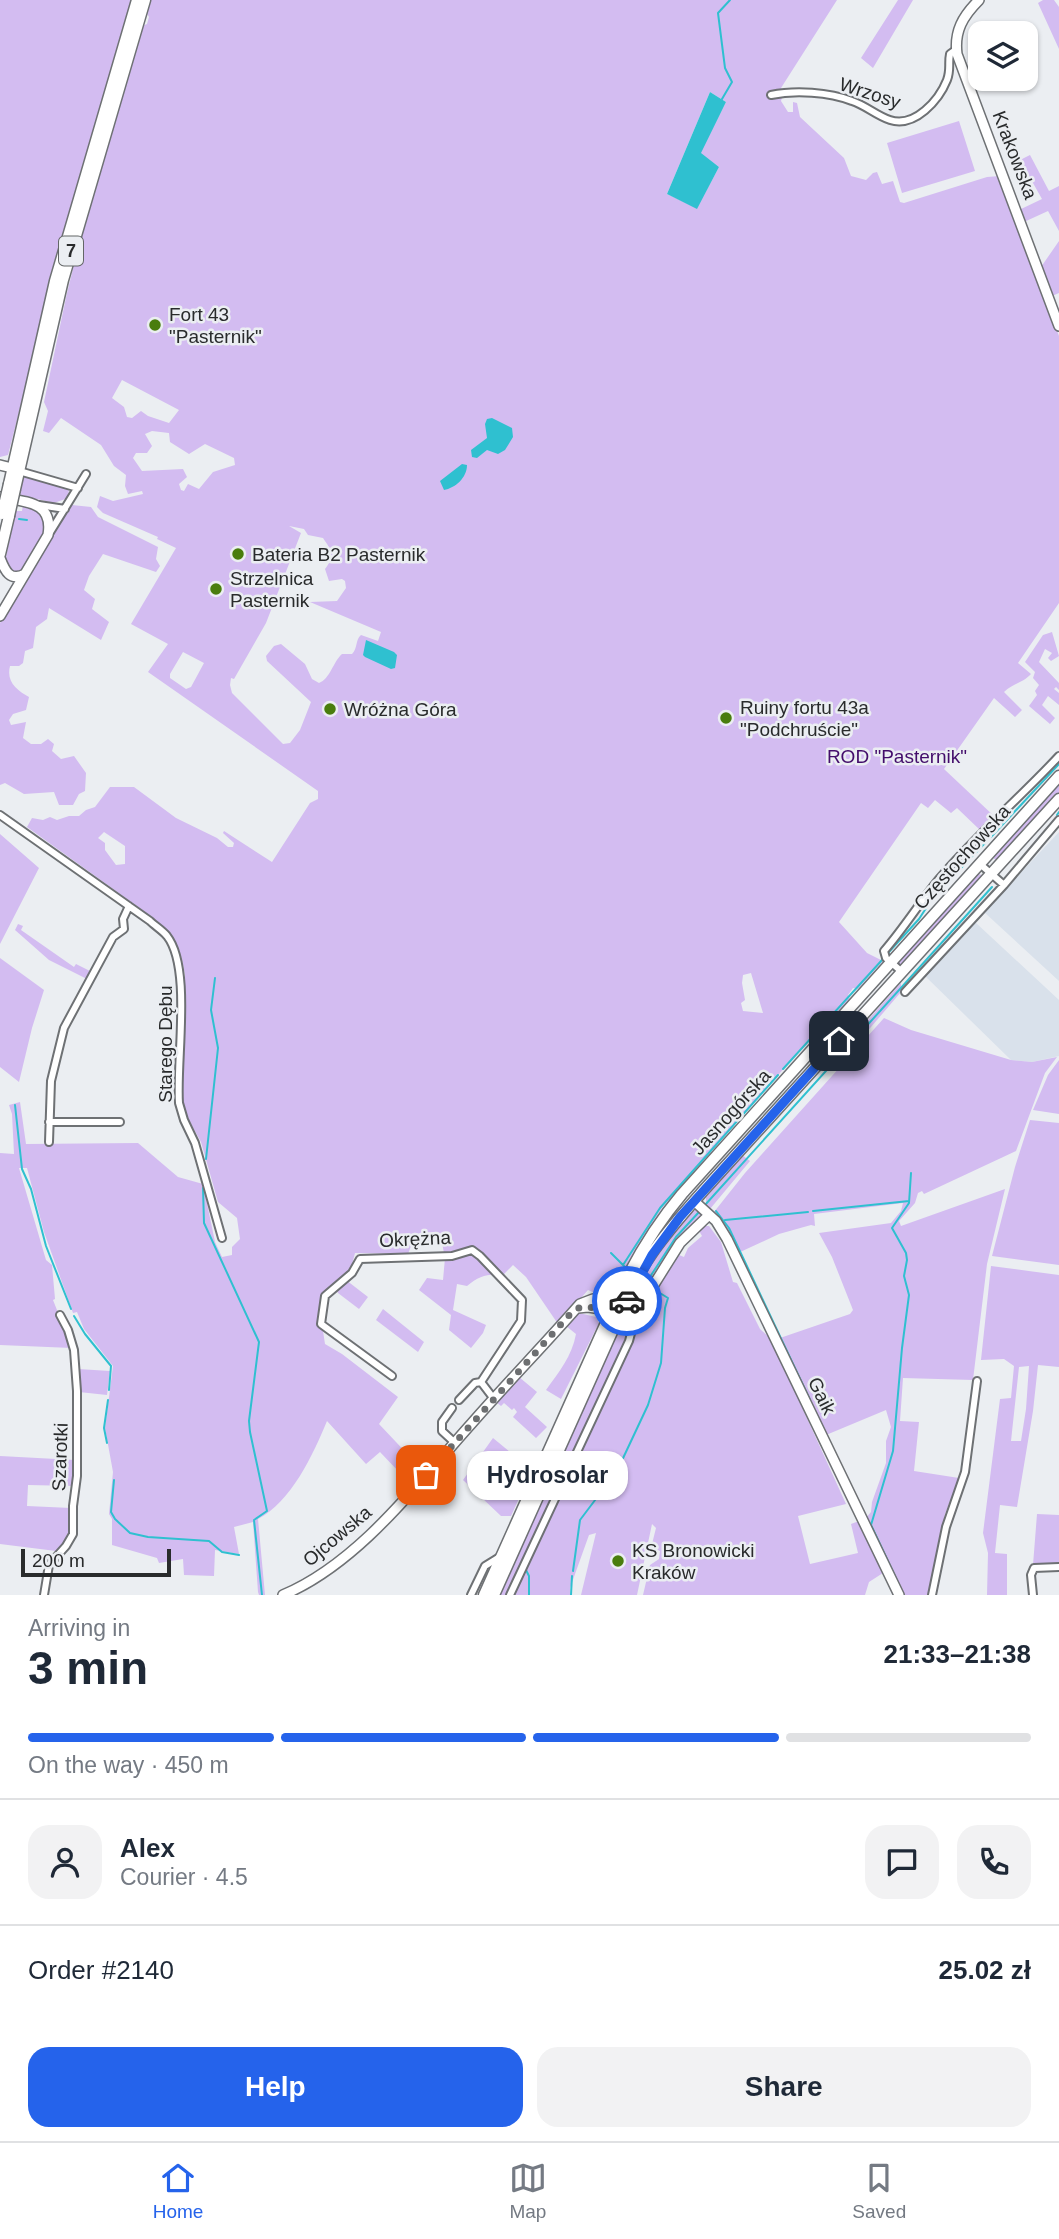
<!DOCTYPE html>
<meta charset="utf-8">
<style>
:root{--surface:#fff;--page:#f2f2f3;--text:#1f2937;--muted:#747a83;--line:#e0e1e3;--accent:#2563eb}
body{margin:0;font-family:Helvetica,sans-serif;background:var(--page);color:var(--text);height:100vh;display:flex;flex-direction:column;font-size:26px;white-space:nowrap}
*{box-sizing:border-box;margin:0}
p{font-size:23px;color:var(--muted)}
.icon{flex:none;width:38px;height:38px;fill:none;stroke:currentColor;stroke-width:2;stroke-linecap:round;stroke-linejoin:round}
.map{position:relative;height:1595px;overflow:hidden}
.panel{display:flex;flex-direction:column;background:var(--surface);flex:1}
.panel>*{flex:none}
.controls{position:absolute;left:968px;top:21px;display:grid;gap:14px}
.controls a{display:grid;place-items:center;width:70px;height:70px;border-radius:14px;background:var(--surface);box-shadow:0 2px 5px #0004;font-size:35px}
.scale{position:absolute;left:21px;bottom:18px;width:150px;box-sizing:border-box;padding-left:7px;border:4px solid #292b2c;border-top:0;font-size:19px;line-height:24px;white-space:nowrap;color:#292b2c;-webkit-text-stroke:5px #ebeef2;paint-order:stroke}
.pin{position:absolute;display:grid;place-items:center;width:60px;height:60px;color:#fff;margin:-30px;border-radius:14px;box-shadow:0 4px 10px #0006}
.courier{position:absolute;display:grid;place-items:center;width:70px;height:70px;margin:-35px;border:5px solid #2563eb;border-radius:50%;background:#fff;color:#222;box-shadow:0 2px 9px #0007}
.bubble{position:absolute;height:49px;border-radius:21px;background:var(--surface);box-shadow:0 2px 5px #0004;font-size:23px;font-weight:600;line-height:49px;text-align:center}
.summary em{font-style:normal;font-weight:600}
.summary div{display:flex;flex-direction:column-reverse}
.summary{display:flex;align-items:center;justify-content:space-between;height:119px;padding:0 28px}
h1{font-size:46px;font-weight:600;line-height:52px}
.bar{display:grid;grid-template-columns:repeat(4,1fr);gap:10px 7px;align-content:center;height:84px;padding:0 28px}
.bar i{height:9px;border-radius:5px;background:var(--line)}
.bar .selected{background:var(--accent)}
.bar p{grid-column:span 4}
.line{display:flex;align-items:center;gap:18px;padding:0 28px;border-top:2px solid var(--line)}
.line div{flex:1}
.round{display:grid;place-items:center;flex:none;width:74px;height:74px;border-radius:21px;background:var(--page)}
.action{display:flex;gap:14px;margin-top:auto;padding:14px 28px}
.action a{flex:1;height:80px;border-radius:21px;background:var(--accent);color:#fff;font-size:28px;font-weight:600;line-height:80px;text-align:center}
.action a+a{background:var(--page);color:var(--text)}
.tab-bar{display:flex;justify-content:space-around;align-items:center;height:98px;border-top:2px solid var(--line);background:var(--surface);font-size:19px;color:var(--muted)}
.tab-bar a{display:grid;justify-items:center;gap:4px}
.tab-bar .selected{color:var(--accent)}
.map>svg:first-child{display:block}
</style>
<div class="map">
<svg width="1059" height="1595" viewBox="0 0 1059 1595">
<rect width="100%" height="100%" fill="#ebeef2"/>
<!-- built -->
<path fill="#d9e1eb" d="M 1059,832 L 1059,981 L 984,912 Z
M 975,922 L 1059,1000 L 1059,1056 L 1032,1062 L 1011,1060 L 925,976 Z"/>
<!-- green -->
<path fill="#d3bcf1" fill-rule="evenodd" d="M 0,0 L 133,0 L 51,273 L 36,345 L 8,455 L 0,457 Z
M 150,0 L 837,0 L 781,88 L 784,91 L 781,101 L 788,112 L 793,112 L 793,102 L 797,103 L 800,117 L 844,158 L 851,176 L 866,180 L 873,173 L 877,172 L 882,184 L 893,181 L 900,202 L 904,203 L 987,177 L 1000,176 L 1059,336 L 1059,603 L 1018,663 L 1031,674 C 1023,683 1013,683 1004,692 L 1022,710 L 1015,717 L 994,698 L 944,769 L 995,817 L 980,830 L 957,808 L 951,813 L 935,800 L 928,808 L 921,803 L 839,922 L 867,953 L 883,961 L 858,989 L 853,988 L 848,995 L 850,999 L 787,1065 L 662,1208 L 624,1269 L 622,1268 C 615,1287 611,1301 588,1290 L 558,1324 L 526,1277 L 513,1265 L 503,1275 C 488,1273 479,1276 467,1286 L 457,1284 L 453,1310 L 486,1325 L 483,1333 L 471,1348 L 449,1330 L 451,1315 L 419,1290 L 427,1278 L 443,1280 L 445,1258 L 442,1243 L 420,1240 L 411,1246 L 408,1254 L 355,1253 L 350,1272 C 326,1288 320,1294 318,1323 L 323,1331 L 325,1344 L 342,1354 L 398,1397 L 379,1424 L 413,1460 L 400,1473 L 380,1452 L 366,1464 L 327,1421 C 313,1455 291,1502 258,1519 L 265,1595 L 259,1595 L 258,1592 L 253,1522 L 234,1527 L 239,1554 L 215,1550 L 214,1576 L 184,1575 L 183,1559 L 159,1563 L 157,1558 L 112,1545 L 112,1519 L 109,1514 L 113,1472 L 105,1428 L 113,1366 L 84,1329 L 77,1312 L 73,1313 L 44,1232 L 27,1168 L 19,1168 L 46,1260 L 52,1265 L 55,1299 L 53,1300 L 72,1348 L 0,1345 L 0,1153 L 14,1154 L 12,1114 L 9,1105 L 20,1102 L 26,1144 L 138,1143 L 178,1177 L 203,1184 L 215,1242 L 222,1257 L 232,1255 L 232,1247 L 240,1239 L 237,1218 L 218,1202 L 201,1142 L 186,1115 L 182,1098 L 185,975 L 182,959 L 172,940 L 152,917 L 27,827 L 32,818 L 43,820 L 50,817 L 57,820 L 69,816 L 79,816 L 86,810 L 95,807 L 110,787 L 134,787 L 176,818 L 217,838 L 228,847 L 233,847 L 234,843 L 223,833 L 224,831 L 272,862 L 310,803 L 318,799 L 318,791 L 148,672 L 168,644 L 131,624 L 176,548 L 157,539 L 158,537 L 103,513 L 97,507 L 100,496 L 113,501 L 143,494 L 142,491 L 128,494 L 125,486 L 126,475 L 114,466 L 101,445 L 61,418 L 49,433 L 43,431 L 48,411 L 44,402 L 67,293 L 87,213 L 140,27 L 147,24 L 149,17 L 146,12 ZM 710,92 L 726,102 L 700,153 L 719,167 L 697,208 L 667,194 ZM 122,380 L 179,410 L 169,423 L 148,416 L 141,411 L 132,418 L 127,417 L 124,407 L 112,398 ZM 152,431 L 169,433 L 170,442 L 189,454 L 205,444 L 234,458 L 235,465 L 213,472 L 199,489 L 188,484 L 184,491 L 181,490 L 179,484 L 187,477 L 183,469 L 142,471 L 133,458 L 136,453 L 147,453 L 152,446 L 145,434 ZM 289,526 L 304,529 L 308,535 L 323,538 C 332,551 335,556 325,569 L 329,581 L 342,579 L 345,581 L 346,588 L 337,601 L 310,602 L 381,632 L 378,641 L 361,635 C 355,640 358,648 352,654 L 342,654 C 333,662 330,679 319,683 L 312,679 L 305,664 L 281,644 L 274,646 L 266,656 L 267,661 L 311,702 L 300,730 L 290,743 L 283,744 L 232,693 L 230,685 L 231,678 L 234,679 L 266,623 L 301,533 ZM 183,652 L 204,663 L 191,687 L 186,689 L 170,678 L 170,674 ZM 104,832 L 125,846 L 125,864 L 116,865 L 105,850 L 105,843 L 98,838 ZM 751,973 L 763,1013 L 743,1011 L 741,1003 L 745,1000 L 742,983 L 743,975 Z
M 898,0 L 913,0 L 873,68 L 861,58 Z
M 1043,0 L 1054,0 L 1059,7 L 1059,49 L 1038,3 Z
M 959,121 L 975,171 L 902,193 L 887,143 Z
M 1030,155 L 1049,191 L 1059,186 L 1059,231 L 1048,211 L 1024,222 L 1019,210 L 1042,199 L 1020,160 Z
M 1059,241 L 1059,293 L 1052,296 L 1041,267 Z
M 22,475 L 69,488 L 68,498 L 54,503 L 20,495 Z
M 23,505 C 65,518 37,547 22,572 L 14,574 L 7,570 L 5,562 L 15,511 L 22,511 Z
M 72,505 L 91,507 L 98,517 L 158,547 L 156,559 L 160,566 L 156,572 L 103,554 L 89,576 L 84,590 L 95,599 L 92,609 L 109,622 L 101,640 L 49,608 L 47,619 L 36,627 L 33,648 L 25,651 L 23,663 L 19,666 L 10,666 C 6,682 17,690 29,697 L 26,710 L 13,714 L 9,720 L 11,725 L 26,722 L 23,738 L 31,744 L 41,744 L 48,739 L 54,744 L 52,751 L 61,759 L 74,756 L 86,773 L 85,791 L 79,794 L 73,805 L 59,805 L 54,792 L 24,794 L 5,783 L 0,785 L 0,623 Z
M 1052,632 L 1059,656 L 1051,661 L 1048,658 L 1052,653 L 1045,649 L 1039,662 L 1059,683 L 1059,690 L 1056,687 L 1054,689 L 1059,693 L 1059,705 L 1048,696 L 1042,705 L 1055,718 L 1050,724 L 1029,706 L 1037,695 L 1035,691 L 1039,685 L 1033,678 L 1035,672 L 1025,662 L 1043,635 Z
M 1059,782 L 1059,794 L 998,861 L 993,858 Z
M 0,834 L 39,868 L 0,944 Z
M 977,873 L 983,876 L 902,966 L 896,962 Z
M 18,924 L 23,926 L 21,930 L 74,967 L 76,964 L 90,971 L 87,979 L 49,960 L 15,930 Z
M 0,958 L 44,990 L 32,1028 L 19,1082 L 0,1067 Z
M 901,983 L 901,992 L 865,1034 L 859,1030 Z
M 884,1018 L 911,1030 L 1011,1060 L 1032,1062 L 1057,1057 L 1045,1073 L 1016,1151 L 924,1194 L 922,1191 L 918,1193 L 915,1203 L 899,1221 L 901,1226 L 1005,1189 L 987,1264 L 973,1380 L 903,1378 L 900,1421 L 919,1422 L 914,1471 L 959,1478 L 945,1514 L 930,1595 L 903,1595 L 866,1518 L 871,1512 L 872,1502 L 886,1463 L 886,1441 L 891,1427 L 886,1410 L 826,1435 L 780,1338 L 850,1314 L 853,1310 L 832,1257 L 819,1233 L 891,1223 L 901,1211 L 903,1203 L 814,1214 L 815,1226 L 811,1225 L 779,1234 L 738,1253 L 714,1212 L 745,1173 Z
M 1059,1060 L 1059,1114 L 1033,1110 L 1048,1075 Z
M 1030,1120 L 1059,1123 L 1059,1265 L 992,1256 L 1015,1167 Z
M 742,1155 L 750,1161 L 710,1209 L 706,1206 L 706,1197 Z
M 699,1209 L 703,1213 L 701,1217 L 660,1266 L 637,1306 L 632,1309 C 631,1289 680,1213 699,1209 Z
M 705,1226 L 709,1226 L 721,1242 L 733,1282 L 737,1283 L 760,1329 L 771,1339 L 846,1504 L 798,1516 L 810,1564 L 858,1553 L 851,1524 L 859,1521 L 883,1573 L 869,1582 L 865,1595 L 643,1595 L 650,1565 L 659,1559 L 660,1551 L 651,1548 L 656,1528 L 652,1524 L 637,1595 L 581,1595 L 596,1533 L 589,1535 L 570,1588 L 570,1595 L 512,1595 L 630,1343 C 644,1308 659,1287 679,1255 L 684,1257 L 688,1248 L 702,1236 L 698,1229 Z
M 991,1266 L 1059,1275 L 1059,1367 L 1038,1365 L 1033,1411 L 1017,1507 L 1000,1505 L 995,1553 L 1007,1554 L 1007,1595 L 987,1595 L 988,1553 L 983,1533 L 1000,1399 L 1011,1398 L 1014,1366 L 1004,1359 L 981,1360 ZM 1029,1366 L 1026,1409 L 1021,1441 L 1011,1441 L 1019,1367 Z
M 346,1280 L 368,1297 L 359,1309 L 338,1293 L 336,1289 Z
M 383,1309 L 424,1342 L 418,1352 L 376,1320 Z
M 579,1313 L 596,1317 L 599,1323 L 561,1399 L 546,1390 C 559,1372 572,1356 576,1334 L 566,1326 Z
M 627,1320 L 632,1322 L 627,1340 L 508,1595 L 500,1595 L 621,1325 Z
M 78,1369 L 110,1371 L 107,1395 L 79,1392 Z
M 519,1377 L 537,1392 L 525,1407 L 547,1427 L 536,1438 L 513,1417 L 517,1412 L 514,1408 L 512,1410 L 504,1403 L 501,1406 L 496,1402 Z
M 493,1438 L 532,1470 L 511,1516 L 501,1516 L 463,1480 Z
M 0,1456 L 75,1460 L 74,1486 L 28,1485 L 27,1506 L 71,1508 C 71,1530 72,1535 56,1551 L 0,1544 Z
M 1037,1514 L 1059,1515 L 1059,1565 L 1033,1565 Z"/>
<!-- water -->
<path fill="#2fc0d0" d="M 710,92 L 726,102 L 701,153 L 719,167 L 697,209 L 667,194 Z
M 492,418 L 512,428 L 513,437 L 505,450 L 498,454 L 487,450 L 477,458 L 472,457 L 471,450 L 487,438 L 485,424 L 487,419 Z
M 462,464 L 467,465 C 467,478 455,488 444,490 L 440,481 Z
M 366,640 L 394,652 L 397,655 L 395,668 L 391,669 L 365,657 L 363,655 Z"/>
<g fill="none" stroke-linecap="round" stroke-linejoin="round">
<!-- stream -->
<path stroke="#2fc0d0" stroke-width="2" d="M 722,99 L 732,82 L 725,68 L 718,13 L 730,0
M 19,519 L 27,520
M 1057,815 L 1059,812
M 991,837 L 1059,764
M 888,953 L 919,919 L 934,896 L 985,843
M 783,1069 L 882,960
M 15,1105 L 22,1169 L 31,1189 L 46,1246 L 71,1309
M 206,1159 L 218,1048 L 211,1010 L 215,978
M 203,1188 L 204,1223 L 259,1342 L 249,1421 L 250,1432 L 267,1511 L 254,1520 L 262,1595
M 705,1205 L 992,887
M 716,1211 L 729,1228 L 810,1400
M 813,1211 L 909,1201
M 725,1220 L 808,1212
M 611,1253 L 625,1267
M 623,1265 L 660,1208 L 778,1075
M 646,1283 L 676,1237 L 699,1212
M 634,1307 L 647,1284
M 74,1316 L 85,1334 L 111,1366 L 109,1390
M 107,1443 L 104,1428 L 108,1400
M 114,1480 L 111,1512 L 115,1519 L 130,1533 L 148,1537 L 209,1541 L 222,1552 L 239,1555
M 526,1570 L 529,1576 L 529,1595
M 573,1571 L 580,1520 L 617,1471 L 648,1405 L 661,1363 L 665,1308 L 668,1298 L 655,1290
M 899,1585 L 871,1525 L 893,1451 L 902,1348 L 909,1295 L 904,1276 L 907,1260 L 906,1253 L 892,1228 L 909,1203 L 911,1173
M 571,1595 L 572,1576"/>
<defs>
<path id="street" d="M 771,95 C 795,90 829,92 852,101 C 865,105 877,116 890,120 C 915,128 939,100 947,80 C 951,70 948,63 950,54 L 957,49
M 19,471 L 78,488
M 39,505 L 65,509
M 49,534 L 86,474
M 0,815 L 150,921 C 155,926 162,930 167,936 C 192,968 176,1059 179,1103 L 184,1120 L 195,1143 L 222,1238
M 980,864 L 1004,885
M 902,972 L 886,958 L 884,951 C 904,928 920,902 939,879 C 976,835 1020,798 1059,756
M 905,992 L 1004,885 L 1059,820
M 49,1122 L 120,1122
M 49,1142 L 51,1081 L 64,1028 L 113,937 L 124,929 L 123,919 L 129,906
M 392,1376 L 321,1324 L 325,1296 L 352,1273 L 360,1259 L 452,1256 L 472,1250 L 480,1256 L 522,1300 L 521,1321 L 481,1382 L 494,1399
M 459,1400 L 475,1383 L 481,1382
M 452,1408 L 442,1422 L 442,1431 L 455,1443
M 44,1595 L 49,1565 L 66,1546 L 73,1534 L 73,1506 L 77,1476 L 77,1391 L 74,1350 L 68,1330 L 60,1315
M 471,1595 L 485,1566 L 498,1558
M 510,1595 L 629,1341 L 634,1322 L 634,1314
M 932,1595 L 946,1527 L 965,1472 L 977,1381
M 1033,1595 L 1031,1575 L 1034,1568 L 1059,1567"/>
<path id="secondary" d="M 979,0 C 963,16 954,31 957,54 L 1059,326
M 0,465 L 12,468
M 0,497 C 25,502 54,501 48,535 L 0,616
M 0,558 C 5,571 10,582 25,574
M 694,1201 L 716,1221 L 727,1239 L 899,1595
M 578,1308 L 588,1307 L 608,1310
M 625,1312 L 631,1315 L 638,1310 L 680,1243 L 709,1215
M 283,1595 C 359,1563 418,1483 472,1423 C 507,1383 545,1344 580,1304 L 593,1299 L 612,1301"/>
<path id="primary" d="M 9,484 L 55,281 L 137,0
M 15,489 L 63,280 L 145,0
M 0,554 L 9,516
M 616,1300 C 634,1261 655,1226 682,1194 L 1059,776
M 484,1595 L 610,1314
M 494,1595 L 616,1323 L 625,1312 C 630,1271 676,1222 703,1191 L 1059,799"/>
</defs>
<!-- street casing -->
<use href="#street" stroke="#6e7174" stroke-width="10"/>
<!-- secondary casing -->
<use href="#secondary" stroke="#6e7174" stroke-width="12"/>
<!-- primary casing -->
<use href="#primary" stroke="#6e7174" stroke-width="13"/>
<!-- street -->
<use href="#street" stroke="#fff" stroke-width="6"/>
<!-- secondary -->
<use href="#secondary" stroke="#fff" stroke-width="9"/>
<!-- primary -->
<use href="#primary" stroke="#fff" stroke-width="10"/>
<defs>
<path id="primary-bridge" d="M 2,514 L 9,484
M 9,516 L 15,489"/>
</defs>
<!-- primary-bridge casing -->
<use href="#primary-bridge" stroke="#6e7174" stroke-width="13" stroke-linecap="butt"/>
<!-- primary-bridge -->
<use href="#primary-bridge" stroke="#fff" stroke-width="10"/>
</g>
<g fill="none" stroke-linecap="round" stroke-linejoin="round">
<!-- done -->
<path stroke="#6d6f71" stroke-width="7" stroke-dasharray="0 12.6" d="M 426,1475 L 572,1312 C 583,1302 595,1310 608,1310 L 612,1301 L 619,1300 L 625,1305 L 627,1301"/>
<!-- route -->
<path stroke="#2563eb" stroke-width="9" d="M 627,1301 L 652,1255 L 680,1217 L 839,1041"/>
</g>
<!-- markers -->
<g fill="#497d0e" stroke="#ebeef2" stroke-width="2.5">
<circle cx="155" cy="325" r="7"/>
<circle cx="238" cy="554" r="7"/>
<circle cx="216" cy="589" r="7"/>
<circle cx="330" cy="709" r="7"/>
<circle cx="726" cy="718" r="7"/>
<circle cx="618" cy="1561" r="7"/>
</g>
<g text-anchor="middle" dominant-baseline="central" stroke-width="5" stroke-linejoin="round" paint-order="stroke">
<!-- shield labels -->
<rect fill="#ebeef2" stroke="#636667" stroke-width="2" x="59" y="236.5" width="24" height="29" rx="5"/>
<g font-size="18" font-weight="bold" fill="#292b2c">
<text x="71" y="251">7</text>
</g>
<!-- street labels -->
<g font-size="19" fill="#292b2c" stroke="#ebeef2">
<text transform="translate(870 93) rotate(18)">Wrzosy</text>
<text transform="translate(1015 155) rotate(69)">Krakowska</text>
<text transform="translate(962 857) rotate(-48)">Częstochowska</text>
<text transform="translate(165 1044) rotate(-90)">Starego Dębu</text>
<text transform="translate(731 1112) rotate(-48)">Jasnogórska</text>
<text transform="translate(415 1239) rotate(-3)">Okrężna</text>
<text transform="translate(822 1396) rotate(64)">Gaik</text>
<text transform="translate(60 1457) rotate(-88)">Szarotki</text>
<text transform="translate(337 1536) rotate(-40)">Ojcowska</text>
</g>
<!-- poi labels -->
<g font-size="19" fill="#292b2c" stroke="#ebeef2" text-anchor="start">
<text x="169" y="314">Fort 43<tspan x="169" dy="22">"Pasternik"</tspan></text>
<text x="252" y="554">Bateria B2 Pasternik</text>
<text x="230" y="578">Strzelnica<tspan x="230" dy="22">Pasternik</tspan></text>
<text x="740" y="707">Ruiny fortu 43a<tspan x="740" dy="22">"Podchruście"</tspan></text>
<text x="344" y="709">Wróżna Góra</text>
<text x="632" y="1550">KS Bronowicki<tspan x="632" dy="22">Kraków</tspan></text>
</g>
<!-- park labels -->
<g font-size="19" fill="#430d6b" stroke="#ebeef2">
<text x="897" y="756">ROD "Pasternik"</text>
</g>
</g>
</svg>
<div class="controls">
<a><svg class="icon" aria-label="layers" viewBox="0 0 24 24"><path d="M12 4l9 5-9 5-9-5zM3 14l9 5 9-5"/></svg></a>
</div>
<div class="scale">200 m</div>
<div class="pin" style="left:426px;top:1475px;background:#ea580c"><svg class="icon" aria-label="bag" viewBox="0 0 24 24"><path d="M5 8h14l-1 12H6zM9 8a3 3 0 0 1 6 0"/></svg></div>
<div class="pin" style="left:839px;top:1041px;background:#1f2937"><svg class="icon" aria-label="home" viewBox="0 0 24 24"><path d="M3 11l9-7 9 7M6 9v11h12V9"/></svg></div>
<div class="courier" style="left:627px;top:1301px"><svg class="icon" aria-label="car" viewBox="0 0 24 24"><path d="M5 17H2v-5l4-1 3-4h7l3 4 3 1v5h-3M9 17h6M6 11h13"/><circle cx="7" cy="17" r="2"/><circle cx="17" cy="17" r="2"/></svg></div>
<div class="bubble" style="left:467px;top:1451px;width:161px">Hydrosolar</div>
</div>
<section class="panel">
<div class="summary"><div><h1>3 min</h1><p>Arriving in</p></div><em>21:33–21:38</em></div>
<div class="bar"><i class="selected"></i><i class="selected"></i><i class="selected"></i><i></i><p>On the way · 450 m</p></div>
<div class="line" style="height:126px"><a class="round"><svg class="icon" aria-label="person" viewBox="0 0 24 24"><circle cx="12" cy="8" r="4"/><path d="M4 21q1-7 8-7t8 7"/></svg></a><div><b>Alex</b><p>Courier · 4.5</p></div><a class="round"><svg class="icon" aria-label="chat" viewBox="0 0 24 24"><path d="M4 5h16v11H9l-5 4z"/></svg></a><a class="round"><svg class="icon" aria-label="phone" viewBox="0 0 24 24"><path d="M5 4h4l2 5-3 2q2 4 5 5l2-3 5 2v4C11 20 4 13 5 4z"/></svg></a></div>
<div class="line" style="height:91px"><div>Order #2140</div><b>25.02 zł</b></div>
<div class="action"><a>Help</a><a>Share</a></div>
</section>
<nav class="tab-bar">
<a class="selected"><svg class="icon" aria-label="home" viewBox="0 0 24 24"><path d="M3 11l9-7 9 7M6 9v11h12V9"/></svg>Home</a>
<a><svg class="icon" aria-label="map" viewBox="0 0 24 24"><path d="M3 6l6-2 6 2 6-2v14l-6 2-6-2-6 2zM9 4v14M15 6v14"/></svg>Map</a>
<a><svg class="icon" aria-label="saved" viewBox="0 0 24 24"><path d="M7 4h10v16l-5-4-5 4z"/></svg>Saved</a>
</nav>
